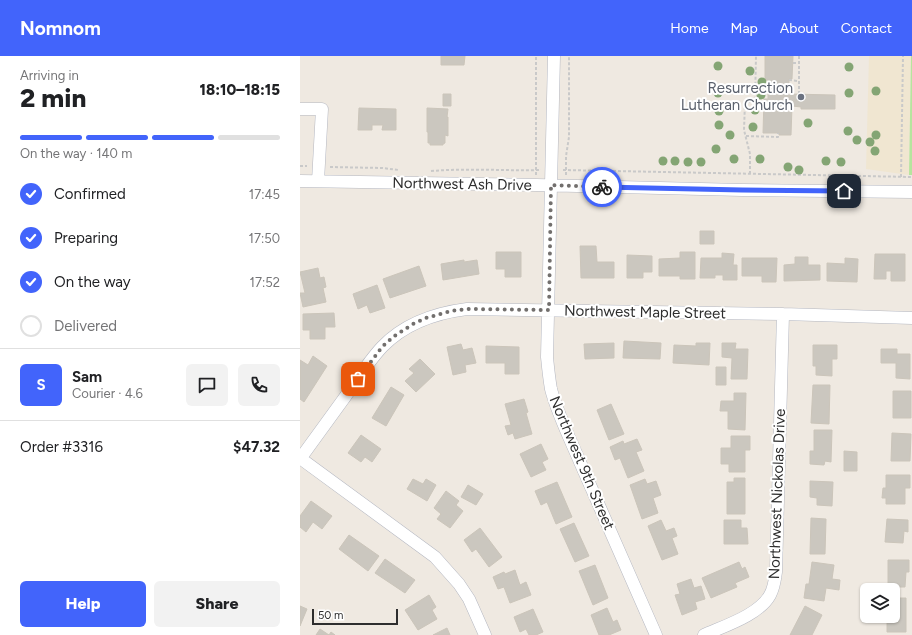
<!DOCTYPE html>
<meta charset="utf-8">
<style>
:root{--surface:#fff;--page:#f2f2f2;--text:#202124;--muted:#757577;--line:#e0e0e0;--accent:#4264fb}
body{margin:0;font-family:Figtree,sans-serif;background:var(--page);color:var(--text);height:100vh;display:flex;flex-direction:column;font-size:15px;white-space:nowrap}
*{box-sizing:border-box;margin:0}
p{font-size:13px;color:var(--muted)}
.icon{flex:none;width:22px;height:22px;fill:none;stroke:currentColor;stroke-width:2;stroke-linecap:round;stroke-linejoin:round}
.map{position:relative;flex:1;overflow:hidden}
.panel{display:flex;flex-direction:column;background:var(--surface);width:300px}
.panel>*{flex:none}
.fabs{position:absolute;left:560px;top:527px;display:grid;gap:8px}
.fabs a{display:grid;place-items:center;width:40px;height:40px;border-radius:6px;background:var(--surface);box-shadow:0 1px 3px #0004;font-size:20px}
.scale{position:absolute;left:12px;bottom:10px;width:86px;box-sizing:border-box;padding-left:4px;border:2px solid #2e2e2e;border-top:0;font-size:11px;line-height:14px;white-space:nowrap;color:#2e2e2e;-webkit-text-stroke:3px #fff;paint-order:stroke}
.pin{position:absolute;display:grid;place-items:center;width:34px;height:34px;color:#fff;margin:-17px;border-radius:8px;box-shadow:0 2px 6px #0006}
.courier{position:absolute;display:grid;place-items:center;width:40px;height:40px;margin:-20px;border:3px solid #4264fb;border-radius:50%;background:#fff;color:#222;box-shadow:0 1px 5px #0007}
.head em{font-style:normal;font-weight:800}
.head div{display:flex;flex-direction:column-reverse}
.head{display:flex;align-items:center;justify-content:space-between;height:68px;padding:0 20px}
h1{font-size:26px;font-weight:800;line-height:30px}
.bar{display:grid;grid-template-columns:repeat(4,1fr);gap:6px 4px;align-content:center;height:48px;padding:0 20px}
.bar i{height:5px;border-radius:3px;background:var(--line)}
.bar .current{background:var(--accent)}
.bar p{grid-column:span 4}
.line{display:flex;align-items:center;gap:10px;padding:0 20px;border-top:1px solid var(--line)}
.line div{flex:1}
.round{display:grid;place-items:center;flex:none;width:42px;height:42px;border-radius:6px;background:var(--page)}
ol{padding:0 20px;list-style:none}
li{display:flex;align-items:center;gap:12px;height:44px}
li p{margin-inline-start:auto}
li .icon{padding:4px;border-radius:50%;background:var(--accent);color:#fff;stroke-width:4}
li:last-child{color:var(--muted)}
li i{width:22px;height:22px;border:2px solid var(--line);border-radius:50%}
.cta{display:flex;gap:8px;margin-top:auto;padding:8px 20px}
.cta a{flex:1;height:46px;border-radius:6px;background:var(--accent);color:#fff;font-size:16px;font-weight:800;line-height:46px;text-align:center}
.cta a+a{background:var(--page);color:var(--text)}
header{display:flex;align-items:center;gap:24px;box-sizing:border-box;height:56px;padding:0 20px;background:var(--accent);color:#fff}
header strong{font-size:19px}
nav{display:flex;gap:22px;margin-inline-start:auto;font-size:14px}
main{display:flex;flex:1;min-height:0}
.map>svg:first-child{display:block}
</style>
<header>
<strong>Nomnom</strong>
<nav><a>Home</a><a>Map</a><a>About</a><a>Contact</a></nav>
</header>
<main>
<section class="panel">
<div class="head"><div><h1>2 min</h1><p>Arriving in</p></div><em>18:10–18:15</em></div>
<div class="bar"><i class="current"></i><i class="current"></i><i class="current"></i><i></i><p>On the way · 140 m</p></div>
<ol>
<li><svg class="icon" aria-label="check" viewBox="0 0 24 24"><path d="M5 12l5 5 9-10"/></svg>Confirmed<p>17:45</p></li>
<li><svg class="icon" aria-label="check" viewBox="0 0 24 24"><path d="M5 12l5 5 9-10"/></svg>Preparing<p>17:50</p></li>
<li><svg class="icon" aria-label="check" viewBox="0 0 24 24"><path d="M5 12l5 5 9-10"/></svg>On the way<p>17:52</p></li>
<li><i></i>Delivered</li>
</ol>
<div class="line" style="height:72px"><b class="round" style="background:var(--accent);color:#fff">S</b><div><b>Sam</b><p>Courier · 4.6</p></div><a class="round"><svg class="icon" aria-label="chat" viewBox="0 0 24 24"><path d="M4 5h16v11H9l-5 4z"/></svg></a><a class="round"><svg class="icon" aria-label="phone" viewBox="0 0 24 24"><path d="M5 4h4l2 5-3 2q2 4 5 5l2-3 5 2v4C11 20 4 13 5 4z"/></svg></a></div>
<div class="line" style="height:52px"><div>Order #3316</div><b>$47.32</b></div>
<div class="cta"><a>Help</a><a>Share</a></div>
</section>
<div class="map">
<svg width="612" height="579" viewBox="0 0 612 579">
<rect width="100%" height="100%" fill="#efe9e1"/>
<!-- education -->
<path fill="#f0e6d1" d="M 569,0 L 611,0 L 609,119 L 566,113 Z"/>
<!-- green -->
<path fill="#b6e59e" d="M 611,0 L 612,0 L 612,119 L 609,119 Z"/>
<!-- building -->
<path fill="#cbc7bf" stroke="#cbc5ba" d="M 141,0 L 165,0 L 164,9 L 141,9 Z
M 465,0 L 493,0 L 492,23 L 489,23 L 489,38 L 535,39 L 535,53 L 501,53 L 501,51 L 492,50 L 491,79 L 479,79 L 479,77 L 463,77 L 464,43 L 468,43 L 468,24 L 465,24 Z
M 143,38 L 151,38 L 151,50 L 143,50 Z
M 59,52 L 96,53 L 96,74 L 82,74 L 83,69 L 72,69 L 72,74 L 58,74 Z
M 127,52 L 148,53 L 147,61 L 148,61 L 148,80 L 145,79 L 145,87 L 143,88 L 143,89 L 130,89 L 130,87 L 128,87 L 128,76 L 127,76 Z
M 400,175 L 414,175 L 414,188 L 400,188 Z
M 280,190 L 296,190 L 297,206 L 314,206 L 314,222 L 281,222 Z
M 196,196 L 221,196 L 221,221 L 205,221 L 205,213 L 196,213 Z
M 380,196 L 395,196 L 395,223 L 380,223 L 380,220 L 359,220 L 359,203 L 380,202 Z
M 422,197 L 434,198 L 433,209 L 437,209 L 437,224 L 423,224 L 423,219 L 415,219 L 415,222 L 400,222 L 401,202 L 422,202 Z
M 575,198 L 605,198 L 605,225 L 591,225 L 591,215 L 586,215 L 586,223 L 574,223 Z
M 327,199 L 352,200 L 352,216 L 343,216 L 343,222 L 327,222 Z
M 495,201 L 508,201 L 508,209 L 520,209 L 520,224 L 484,225 L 484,209 L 495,208 Z
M 442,202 L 477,202 L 476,226 L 462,226 L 462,220 L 442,220 Z
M 545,202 L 558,203 L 557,226 L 527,225 L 527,207 L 545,208 Z
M 164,204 L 164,206 L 177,204 L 179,218 L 143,224 L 141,208 Z
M 119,210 L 126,230 L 90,242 L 83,223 Z
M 18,212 L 20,222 L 24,221 L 26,231 L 23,232 L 26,246 L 3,251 L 0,237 L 5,237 L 0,216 Z
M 77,229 L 85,252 L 70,257 L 67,249 L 58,253 L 53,238 Z
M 34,257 L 35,271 L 25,271 L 25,283 L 10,283 L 10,274 L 3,274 L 3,258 Z
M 324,285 L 361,287 L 360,303 L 323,302 Z
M 314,287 L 314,302 L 285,303 L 284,288 Z
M 396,287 L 410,287 L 409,309 L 373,307 L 374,289 L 396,290 Z
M 422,287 L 436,287 L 435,293 L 448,293 L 447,323 L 431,323 L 432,302 L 422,301 Z
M 161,288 L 163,294 L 172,292 L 176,307 L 165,309 L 166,316 L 153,319 L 147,291 Z
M 513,289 L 537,289 L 537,303 L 532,303 L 532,320 L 516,319 L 516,310 L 513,310 Z
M 186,290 L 219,291 L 219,318 L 205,318 L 205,307 L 186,307 Z
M 581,293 L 597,293 L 597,298 L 610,298 L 610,323 L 596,322 L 596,307 L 581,307 Z
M 13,300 L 27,310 L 4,346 L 0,343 L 0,304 L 8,309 Z
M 120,303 L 135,318 L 116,336 L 105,325 L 114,317 L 109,313 Z
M 416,311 L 426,311 L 426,329 L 416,329 Z
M 513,329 L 530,329 L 529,368 L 511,367 Z
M 91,331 L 104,339 L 86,370 L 72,362 Z
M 593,335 L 611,335 L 611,362 L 593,362 Z
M 434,337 L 446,337 L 445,374 L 428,373 L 428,355 L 420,355 L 421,345 L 434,345 Z
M 224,343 L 228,356 L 226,357 L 232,378 L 215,383 L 213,377 L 208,379 L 205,370 L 211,369 L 205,348 Z
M 311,348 L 324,378 L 309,384 L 297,354 Z
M 514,374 L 532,374 L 531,406 L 525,405 L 524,409 L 510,408 L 510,395 L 514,395 Z
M 592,377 L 611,378 L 610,405 L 591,405 Z
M 61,379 L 81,393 L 72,406 L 65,401 L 61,406 L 48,397 Z
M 431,380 L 450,380 L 450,394 L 445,394 L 445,416 L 429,416 L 429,408 L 421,408 L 421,392 L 431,392 Z
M 337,383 L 342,394 L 336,396 L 344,415 L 328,422 L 320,402 L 315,404 L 310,391 L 323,385 L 324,388 Z
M 241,388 L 248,403 L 242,406 L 246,414 L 231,421 L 220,398 Z
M 544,395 L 557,396 L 557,415 L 544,415 Z
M 586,419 L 610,419 L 610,432 L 605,432 L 605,448 L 586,448 L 586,442 L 582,442 L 583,432 L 586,432 Z
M 434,422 L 445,422 L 445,458 L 427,458 L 427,426 L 434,426 Z
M 113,423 L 123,428 L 126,423 L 136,429 L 127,445 L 107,433 Z
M 345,423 L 347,428 L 356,425 L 361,439 L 353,442 L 358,457 L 342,463 L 330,429 Z
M 510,425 L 533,426 L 532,450 L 517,449 L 517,442 L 510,441 Z
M 257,426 L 272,461 L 256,468 L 247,446 L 241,449 L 235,435 Z
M 168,429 L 183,438 L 176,449 L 161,441 Z
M 146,435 L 159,445 L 156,449 L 163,455 L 150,472 L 137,463 L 141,458 L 134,452 Z
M 11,445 L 32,460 L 22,473 L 13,466 L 6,476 L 0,471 L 0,460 Z
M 511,462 L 526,463 L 525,498 L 510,498 Z
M 587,463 L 608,464 L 608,476 L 604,475 L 603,487 L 585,486 Z
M 361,464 L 366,475 L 374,472 L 377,480 L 372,482 L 378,498 L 362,504 L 348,470 Z
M 424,464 L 441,464 L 441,472 L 447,472 L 448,488 L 424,488 Z
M 274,467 L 289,500 L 275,506 L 260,473 Z
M 180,472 L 202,501 L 189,511 L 176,493 L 172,496 L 164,484 Z
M 49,479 L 79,500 L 68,515 L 39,493 Z
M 85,503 L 115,524 L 105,537 L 75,517 Z
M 588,504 L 609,504 L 609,516 L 606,516 L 605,531 L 588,531 Z
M 439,506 L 442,513 L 445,511 L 449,521 L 435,527 L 437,531 L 411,542 L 402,522 Z
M 512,506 L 534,509 L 532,523 L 540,524 L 539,534 L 526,532 L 524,545 L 504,542 L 506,528 L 509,528 Z
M 295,509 L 308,542 L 293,549 L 279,515 Z
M 215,514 L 220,529 L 226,526 L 231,539 L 210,547 L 204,531 L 198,533 L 193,521 L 204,516 L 205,518 Z
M 391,523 L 394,532 L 401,530 L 405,543 L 395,546 L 397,553 L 382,559 L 375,539 L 380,538 L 377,528 Z
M 129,539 L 136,551 L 132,554 L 137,563 L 118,574 L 105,554 Z
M 593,542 L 606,542 L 606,576 L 587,576 L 587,560 L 593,560 Z
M 0,550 L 7,553 L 0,570 Z
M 505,550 L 522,559 L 512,579 L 490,579 Z
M 307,552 L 313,566 L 317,564 L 321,574 L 309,579 L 299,579 L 291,559 Z
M 233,553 L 243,576 L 236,579 L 229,579 L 226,573 L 220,576 L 214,561 Z
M 147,572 L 150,579 L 133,579 Z
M 20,573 L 29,579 L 31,576 L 35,579 L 16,579 Z"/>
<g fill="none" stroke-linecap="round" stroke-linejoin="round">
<defs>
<path id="minor" d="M 254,0 L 247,301 C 248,311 249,322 251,333 C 255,349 262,365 269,381 L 356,579
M 0,53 L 22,53 L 18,125
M 0,125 L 236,129 L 442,134 L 612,136
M 0,402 L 135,501 L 159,528 L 169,543 L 185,579
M 0,403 C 15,382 30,362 45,341 C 57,324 68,306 82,291 C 105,267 135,257 167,253 L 483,258 L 612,262
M 404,579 C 424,570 459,559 470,539 C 474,532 475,524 476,516 L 483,258"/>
</defs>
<!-- minor casing -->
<use href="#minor" stroke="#b4b7c1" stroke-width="13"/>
<!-- path -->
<path stroke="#c9c9c9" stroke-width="2" stroke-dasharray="3 2" stroke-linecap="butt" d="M 493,7 L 499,7
M 489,24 L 498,25
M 499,38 L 499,0
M 455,46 L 464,46
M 446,80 L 478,81 L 478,77
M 0,110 L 7,110
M 30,111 L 82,112 L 99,114
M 263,114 L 612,121
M 131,115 C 168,112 204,115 241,114
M 450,118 L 450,98 L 444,74 L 445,46 L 455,46 L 456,0
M 236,119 L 236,0
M 266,119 L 266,100 L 269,81 L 269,0
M 601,121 L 603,0"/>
<!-- minor -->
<use href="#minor" stroke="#fff" stroke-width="12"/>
</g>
<!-- trees -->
<g fill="#84a574">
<circle cx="418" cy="10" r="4.5"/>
<circle cx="549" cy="11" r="4.5"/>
<circle cx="450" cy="15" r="4.5"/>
<circle cx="462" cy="26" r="4.5"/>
<circle cx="576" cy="35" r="4.5"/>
<circle cx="418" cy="37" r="4.5"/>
<circle cx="549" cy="37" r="4.5"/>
<circle cx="461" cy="39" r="4.5"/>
<circle cx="455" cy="54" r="4.5"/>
<circle cx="419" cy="55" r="4.5"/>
<circle cx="508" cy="67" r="4.5"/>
<circle cx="419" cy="69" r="4.5"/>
<circle cx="453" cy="71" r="4.5"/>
<circle cx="548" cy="75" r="4.5"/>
<circle cx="430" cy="79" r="4.5"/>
<circle cx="576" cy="79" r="4.5"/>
<circle cx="557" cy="84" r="4.5"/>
<circle cx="570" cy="86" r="4.5"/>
<circle cx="416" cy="93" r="4.5"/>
<circle cx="575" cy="95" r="4.5"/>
<circle cx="434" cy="103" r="4.5"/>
<circle cx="460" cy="103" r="4.5"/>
<circle cx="363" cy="105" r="4.5"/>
<circle cx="375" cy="105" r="4.5"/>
<circle cx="526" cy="105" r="4.5"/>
<circle cx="388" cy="106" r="4.5"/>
<circle cx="401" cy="106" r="4.5"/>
<circle cx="541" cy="106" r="4.5"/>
<circle cx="488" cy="111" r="4.5"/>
<circle cx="499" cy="114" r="4.5"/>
</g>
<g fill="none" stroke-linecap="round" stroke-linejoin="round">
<!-- done -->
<path stroke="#726f6d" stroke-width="4" stroke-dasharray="0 7.2" d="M 58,323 L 82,291 L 93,281 L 113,268 L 126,262 L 151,255 L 167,253 L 249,254 L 251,129 L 302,131"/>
<!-- route -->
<path stroke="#4264fb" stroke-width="5" d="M 302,131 L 442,134 L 544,135"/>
</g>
<!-- markers -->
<circle fill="#6b7280" stroke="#fff" stroke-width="1.5" cx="501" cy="41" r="4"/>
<g text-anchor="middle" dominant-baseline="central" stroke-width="4" stroke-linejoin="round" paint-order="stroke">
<!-- worship labels -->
<g font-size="15" fill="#5b616d" stroke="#fff" text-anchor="end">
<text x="493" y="32">Resurrection<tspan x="493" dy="17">Lutheran Church</tspan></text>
</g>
<!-- street labels -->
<g font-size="15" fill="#2e2e2e" stroke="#fff">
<text transform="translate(162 128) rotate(1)">Northwest Ash Drive</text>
<text transform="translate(345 256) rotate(1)">Northwest Maple Street</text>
<text transform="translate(282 407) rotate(67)">Northwest 9th Street</text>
<text transform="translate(477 438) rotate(-88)">Northwest Nickolas Drive</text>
</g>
</g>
</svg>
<div class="fabs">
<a><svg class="icon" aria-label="layers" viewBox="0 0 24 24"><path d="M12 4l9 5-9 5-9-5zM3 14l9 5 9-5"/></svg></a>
</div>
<div class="scale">50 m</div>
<div class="pin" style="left:58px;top:323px;background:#ea580c"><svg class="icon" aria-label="bag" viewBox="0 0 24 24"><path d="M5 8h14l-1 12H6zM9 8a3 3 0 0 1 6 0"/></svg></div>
<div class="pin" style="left:544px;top:135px;background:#1f2937"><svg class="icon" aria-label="home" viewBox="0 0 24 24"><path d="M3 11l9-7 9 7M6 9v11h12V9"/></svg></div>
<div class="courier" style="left:302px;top:131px"><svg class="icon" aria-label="bike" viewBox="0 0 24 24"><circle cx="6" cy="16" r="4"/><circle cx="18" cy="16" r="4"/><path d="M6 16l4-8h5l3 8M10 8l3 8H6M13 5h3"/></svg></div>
</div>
</main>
